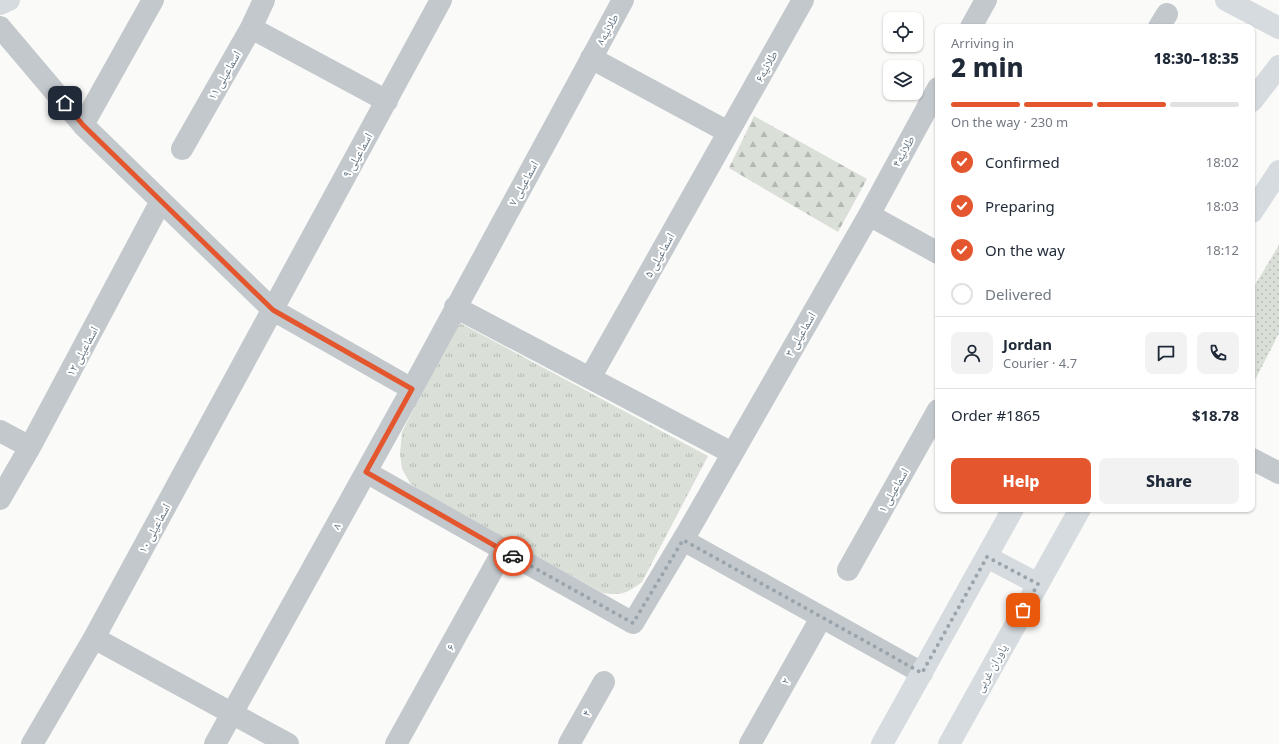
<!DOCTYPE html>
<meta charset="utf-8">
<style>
:root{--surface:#fff;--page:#f2f2f3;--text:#1f2937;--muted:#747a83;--line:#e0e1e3;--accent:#e4572e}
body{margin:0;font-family:"Noto Sans","Noto Naskh Arabic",sans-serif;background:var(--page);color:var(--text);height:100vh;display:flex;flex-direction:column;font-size:15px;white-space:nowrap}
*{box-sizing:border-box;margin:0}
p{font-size:13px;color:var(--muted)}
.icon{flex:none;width:22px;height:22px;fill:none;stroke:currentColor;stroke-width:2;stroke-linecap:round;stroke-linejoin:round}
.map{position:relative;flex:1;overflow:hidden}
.drawer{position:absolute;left:935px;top:24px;width:320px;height:488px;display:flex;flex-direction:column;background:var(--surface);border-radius:8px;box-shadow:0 1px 3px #0004}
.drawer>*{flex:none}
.tools{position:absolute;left:883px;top:12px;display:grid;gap:8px}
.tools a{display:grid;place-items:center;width:40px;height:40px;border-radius:8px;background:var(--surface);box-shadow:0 1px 3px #0004;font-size:20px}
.pin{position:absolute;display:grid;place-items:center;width:34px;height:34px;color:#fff;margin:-17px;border-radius:8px;box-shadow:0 2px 6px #0006}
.courier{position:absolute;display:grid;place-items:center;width:40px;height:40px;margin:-20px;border:3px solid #e4572e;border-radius:50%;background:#fff;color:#222;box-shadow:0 1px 5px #0007}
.head em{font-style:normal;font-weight:800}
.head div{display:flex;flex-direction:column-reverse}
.head{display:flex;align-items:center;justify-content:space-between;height:68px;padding:0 16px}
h1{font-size:26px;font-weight:800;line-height:30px}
.bar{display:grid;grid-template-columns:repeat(4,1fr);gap:6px 4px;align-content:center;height:48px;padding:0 16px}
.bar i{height:5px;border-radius:3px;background:var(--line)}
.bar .current{background:var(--accent)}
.bar p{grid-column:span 4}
.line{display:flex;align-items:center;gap:10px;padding:0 16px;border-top:1px solid var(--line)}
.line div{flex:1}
.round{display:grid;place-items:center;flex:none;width:42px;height:42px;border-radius:8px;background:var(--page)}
ol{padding:0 16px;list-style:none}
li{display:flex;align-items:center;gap:12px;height:44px}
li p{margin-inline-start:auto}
li .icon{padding:4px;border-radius:50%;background:var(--accent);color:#fff;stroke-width:4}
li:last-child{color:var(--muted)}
li i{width:22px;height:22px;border:2px solid var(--line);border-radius:50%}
.cta{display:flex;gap:8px;margin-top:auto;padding:8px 16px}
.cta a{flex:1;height:46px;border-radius:8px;background:var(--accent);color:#fff;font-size:16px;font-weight:800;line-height:46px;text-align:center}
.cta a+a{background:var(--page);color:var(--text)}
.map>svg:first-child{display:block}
</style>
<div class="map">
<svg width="1279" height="744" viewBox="0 0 1279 744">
<defs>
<pattern id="grass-dots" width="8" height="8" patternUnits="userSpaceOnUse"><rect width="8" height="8" fill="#dadfd7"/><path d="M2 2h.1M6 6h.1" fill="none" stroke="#b4b9b4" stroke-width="1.8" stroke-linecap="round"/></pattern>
<pattern id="forest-firs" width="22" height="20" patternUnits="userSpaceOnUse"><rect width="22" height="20" fill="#dadfd7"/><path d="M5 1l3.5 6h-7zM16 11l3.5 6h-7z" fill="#b4b9b4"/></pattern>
<pattern id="park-tufts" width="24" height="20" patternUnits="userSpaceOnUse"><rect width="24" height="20" fill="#dadfd7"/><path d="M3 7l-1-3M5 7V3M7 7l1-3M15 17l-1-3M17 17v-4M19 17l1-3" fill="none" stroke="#b4b9b4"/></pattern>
</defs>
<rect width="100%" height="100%" fill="#fafaf8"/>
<!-- grass -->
<path fill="url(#grass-dots)" d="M 1279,245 L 1279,333 L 1252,386 L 1252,290 Z"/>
<!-- forest -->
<path fill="url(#forest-firs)" d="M 754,116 L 867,179 L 838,232 L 729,168 Z"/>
<!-- park -->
<path fill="url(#park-tufts)" d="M 458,322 L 708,456 L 642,582 C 627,593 621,596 603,593 L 422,492 L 410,483 L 402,469 L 400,454 L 402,432 Z"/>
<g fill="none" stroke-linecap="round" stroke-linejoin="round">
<!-- minor -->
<path stroke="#c3c8cc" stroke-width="22" d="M 0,27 L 83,125 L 273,310 L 412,389
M 971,27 L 986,0
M 1159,27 L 1167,14
M 251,28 L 387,101
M 591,58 L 728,132
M 83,125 L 153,0
M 182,149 L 251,28 L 264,0
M 869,215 L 938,253
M 455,307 L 732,453
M 590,378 L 803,0
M 0,431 L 30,447
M 1252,459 L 1279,473
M 366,472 L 633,623 L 687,533 L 869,215 L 938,88
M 0,499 L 30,447 L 161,201
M 683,540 L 922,673
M 848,570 L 938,410
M 94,638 L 288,744
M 32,744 L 94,638 L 441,0
M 215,744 L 412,389 L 623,0
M 396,744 L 503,551
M 569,744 L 604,682
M 750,744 L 821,618"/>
<!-- major -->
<path stroke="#d6dbdf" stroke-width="22" d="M 1226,0 L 1279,28
M 0,4 L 9,0
M 1252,101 L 1279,66
M 1252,212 L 1279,171
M 987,557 L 1038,584
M 882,744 L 1013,509
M 949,744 L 1080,509"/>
</g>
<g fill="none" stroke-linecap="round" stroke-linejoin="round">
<!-- done -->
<path stroke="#99a4ac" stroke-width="4" stroke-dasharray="0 7.2" d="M 513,556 L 633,623 L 683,540 L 922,673 L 987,557 L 1038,584 L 1023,610"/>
<!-- route -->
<path stroke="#e4572e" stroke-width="5" d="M 65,103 L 83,125 L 273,310 L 412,389 L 366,472 L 513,556"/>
</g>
<g text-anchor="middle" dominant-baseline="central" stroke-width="4" stroke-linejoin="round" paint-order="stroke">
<!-- street labels -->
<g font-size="12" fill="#657683" stroke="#fff">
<text transform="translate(607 29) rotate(-61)">طلائیه۸</text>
<text transform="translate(766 66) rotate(-61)">طلائیه۶</text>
<text transform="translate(224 75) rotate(-60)">اسماعیلی ۱۱</text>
<text transform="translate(903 151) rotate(-61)">طلائیه۴</text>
<text transform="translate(357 155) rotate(-61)">اسماعیلی ۹</text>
<text transform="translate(523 183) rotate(-61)">اسماعیلی ۷</text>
<text transform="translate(659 255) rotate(-61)">اسماعیلی ۵</text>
<text transform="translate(800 334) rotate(-60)">اسماعیلی ۳</text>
<text transform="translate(82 351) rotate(-62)">اسماعیلی ۱۲</text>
<text transform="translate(893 490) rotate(-60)">اسماعیلی ۱</text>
<text transform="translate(336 526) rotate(-61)">۸</text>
<text transform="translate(154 528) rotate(-62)">اسماعیلی ۱۰</text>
<text transform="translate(450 647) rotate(-61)">۶</text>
<text transform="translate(991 668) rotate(-61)">یاوران غربی</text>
<text transform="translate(785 681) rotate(-61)">۲</text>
<text transform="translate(586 713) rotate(-61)">۴</text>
</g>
</g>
</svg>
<div class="tools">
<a><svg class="icon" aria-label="locate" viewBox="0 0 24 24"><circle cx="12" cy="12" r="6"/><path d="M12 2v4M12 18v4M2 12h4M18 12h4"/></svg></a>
<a><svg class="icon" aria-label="layers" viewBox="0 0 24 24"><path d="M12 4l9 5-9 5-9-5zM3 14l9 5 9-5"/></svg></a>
</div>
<div class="pin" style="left:1023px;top:610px;background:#ea580c"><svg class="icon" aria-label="bag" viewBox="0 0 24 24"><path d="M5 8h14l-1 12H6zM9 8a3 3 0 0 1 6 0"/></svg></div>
<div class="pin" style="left:65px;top:103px;background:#1f2937"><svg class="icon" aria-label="home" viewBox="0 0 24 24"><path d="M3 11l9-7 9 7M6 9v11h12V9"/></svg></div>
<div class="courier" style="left:513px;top:556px"><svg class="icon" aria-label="car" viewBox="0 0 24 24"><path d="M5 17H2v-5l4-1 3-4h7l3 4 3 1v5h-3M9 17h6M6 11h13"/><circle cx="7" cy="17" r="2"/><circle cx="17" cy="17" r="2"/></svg></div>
<section class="drawer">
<div class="head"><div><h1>2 min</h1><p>Arriving in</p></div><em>18:30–18:35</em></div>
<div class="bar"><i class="current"></i><i class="current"></i><i class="current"></i><i></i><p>On the way · 230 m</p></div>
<ol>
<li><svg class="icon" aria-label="check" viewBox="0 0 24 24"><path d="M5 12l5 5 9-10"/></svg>Confirmed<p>18:02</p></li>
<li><svg class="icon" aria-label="check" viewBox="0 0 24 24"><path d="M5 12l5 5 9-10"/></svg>Preparing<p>18:03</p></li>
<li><svg class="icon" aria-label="check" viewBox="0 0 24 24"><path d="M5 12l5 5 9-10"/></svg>On the way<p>18:12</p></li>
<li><i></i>Delivered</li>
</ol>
<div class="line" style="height:72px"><a class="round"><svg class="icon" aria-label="person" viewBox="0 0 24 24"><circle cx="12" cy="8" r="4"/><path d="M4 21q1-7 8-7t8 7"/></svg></a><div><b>Jordan</b><p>Courier · 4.7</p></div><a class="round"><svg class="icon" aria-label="chat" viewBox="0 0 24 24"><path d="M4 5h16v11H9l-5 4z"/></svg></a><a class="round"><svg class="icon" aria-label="phone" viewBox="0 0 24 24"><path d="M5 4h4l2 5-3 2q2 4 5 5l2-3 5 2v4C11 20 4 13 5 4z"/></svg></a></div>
<div class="line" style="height:52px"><div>Order #1865</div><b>$18.78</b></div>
<div class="cta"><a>Help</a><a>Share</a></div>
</section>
</div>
